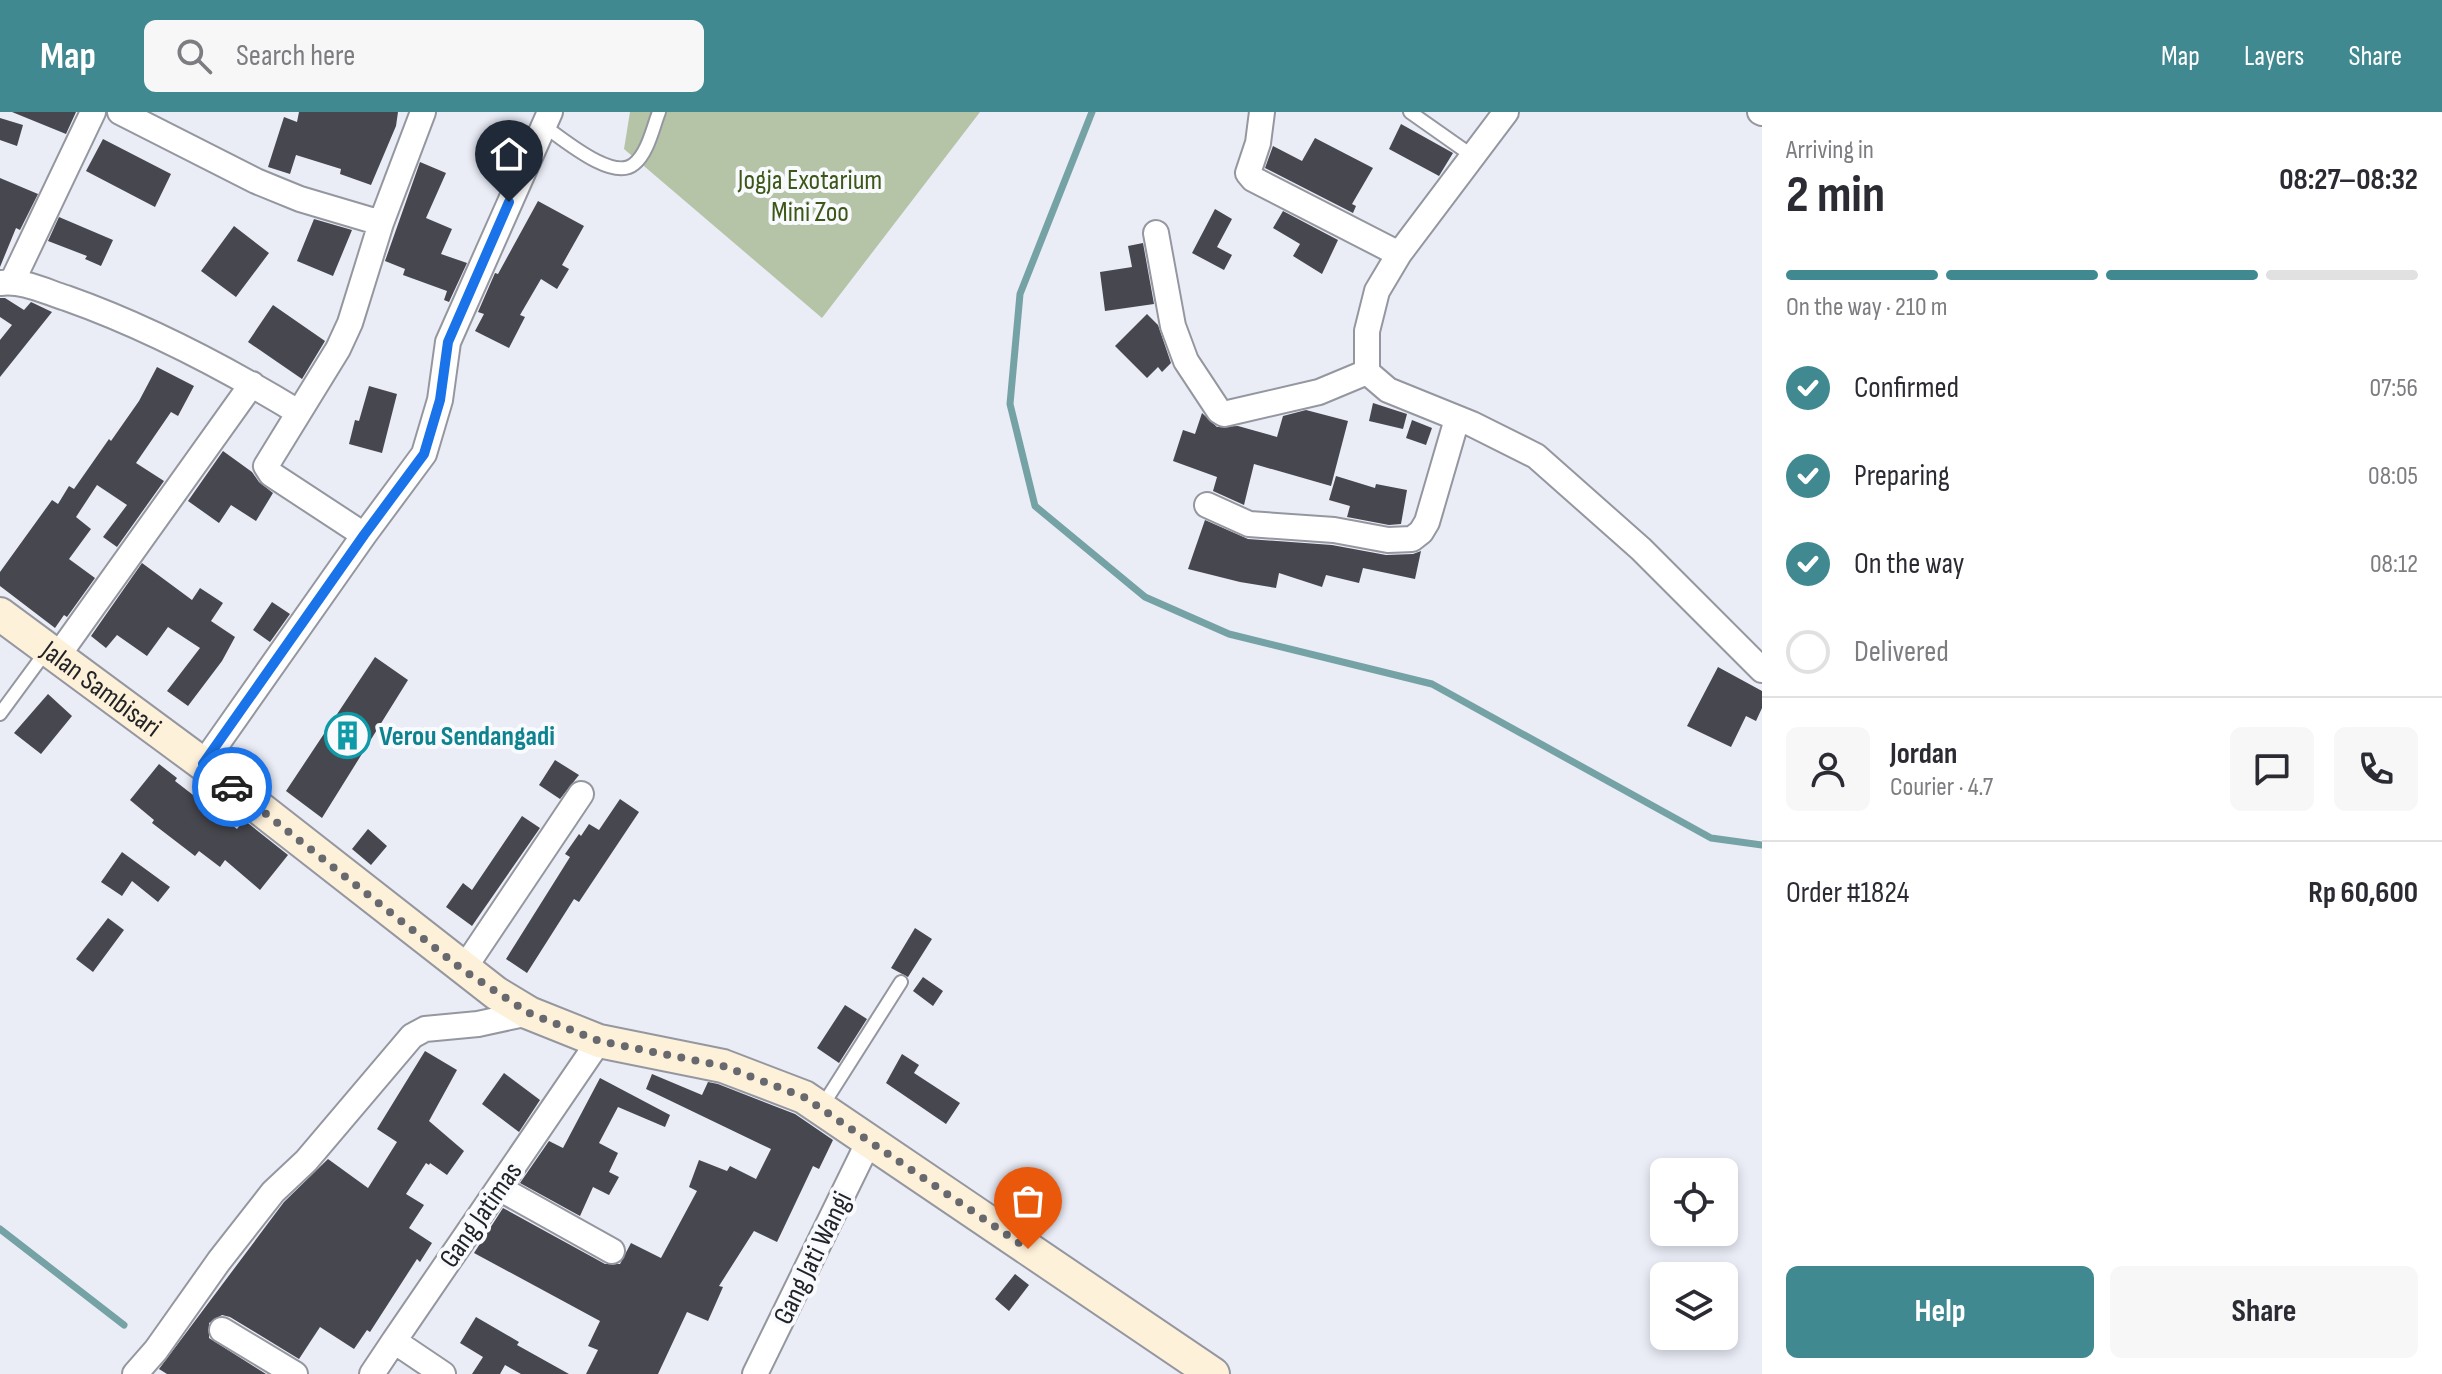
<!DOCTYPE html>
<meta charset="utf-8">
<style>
:root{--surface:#fff;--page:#f7f7f7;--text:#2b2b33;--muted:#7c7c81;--line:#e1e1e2;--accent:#418990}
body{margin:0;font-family:"Sofia Sans Condensed",sans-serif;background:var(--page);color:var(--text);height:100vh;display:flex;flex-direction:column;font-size:30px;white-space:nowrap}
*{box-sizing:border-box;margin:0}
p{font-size:26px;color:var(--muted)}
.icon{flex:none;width:44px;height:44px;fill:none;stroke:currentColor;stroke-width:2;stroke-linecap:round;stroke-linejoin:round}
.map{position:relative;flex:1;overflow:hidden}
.side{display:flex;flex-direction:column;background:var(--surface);width:680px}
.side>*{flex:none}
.controls{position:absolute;left:1650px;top:1046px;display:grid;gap:16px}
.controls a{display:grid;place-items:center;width:88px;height:88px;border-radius:12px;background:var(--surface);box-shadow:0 4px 12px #0003;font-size:40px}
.pin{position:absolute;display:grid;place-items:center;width:68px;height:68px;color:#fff;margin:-82px -34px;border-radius:50% 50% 50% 0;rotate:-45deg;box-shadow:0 0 8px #0007}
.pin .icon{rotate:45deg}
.courier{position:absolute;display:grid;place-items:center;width:80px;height:80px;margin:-40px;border:6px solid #1a73e8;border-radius:50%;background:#fff;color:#222;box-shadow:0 2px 10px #0007}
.overview em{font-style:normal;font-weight:700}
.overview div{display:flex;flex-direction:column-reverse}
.overview{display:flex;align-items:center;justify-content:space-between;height:136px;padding:0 24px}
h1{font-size:52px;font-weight:700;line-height:60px}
.bar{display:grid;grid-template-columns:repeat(4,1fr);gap:12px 8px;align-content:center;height:96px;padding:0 24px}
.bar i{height:10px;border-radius:6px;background:var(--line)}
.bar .active{background:var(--accent)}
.bar p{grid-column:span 4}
.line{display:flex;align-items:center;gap:20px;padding:0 24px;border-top:2px solid var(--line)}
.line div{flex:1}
.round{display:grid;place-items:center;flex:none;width:84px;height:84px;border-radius:12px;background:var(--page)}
ol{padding:0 24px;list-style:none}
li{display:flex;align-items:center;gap:24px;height:88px}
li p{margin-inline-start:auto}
li .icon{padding:8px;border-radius:50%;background:var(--accent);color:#fff;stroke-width:4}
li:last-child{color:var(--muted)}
li i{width:44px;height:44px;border:4px solid var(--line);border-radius:50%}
.cta{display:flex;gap:16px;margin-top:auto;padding:16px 24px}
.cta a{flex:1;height:92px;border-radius:12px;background:var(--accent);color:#fff;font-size:32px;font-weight:700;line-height:92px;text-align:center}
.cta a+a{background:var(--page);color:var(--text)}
header{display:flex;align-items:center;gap:48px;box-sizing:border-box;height:112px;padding:0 40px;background:var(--accent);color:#fff}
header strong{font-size:38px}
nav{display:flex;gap:44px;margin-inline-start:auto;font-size:28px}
.search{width:560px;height:72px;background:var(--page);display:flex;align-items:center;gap:20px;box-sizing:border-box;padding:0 28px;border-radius:12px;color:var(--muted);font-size:30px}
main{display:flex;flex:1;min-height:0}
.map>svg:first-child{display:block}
</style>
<header>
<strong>Map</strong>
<div class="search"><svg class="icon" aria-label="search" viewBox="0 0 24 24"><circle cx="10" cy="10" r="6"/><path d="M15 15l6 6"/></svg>Search here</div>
<nav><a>Map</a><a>Layers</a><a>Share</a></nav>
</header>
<main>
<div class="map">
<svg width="1762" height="1262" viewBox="0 0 1762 1262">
<rect width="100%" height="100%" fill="#eaecf6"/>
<!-- green -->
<path fill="#b5c3a7" d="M 630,0 L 980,0 L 822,206 L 624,37 Z"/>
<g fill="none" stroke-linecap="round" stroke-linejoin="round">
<!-- stream -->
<path stroke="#75a2a5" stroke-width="7" d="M 1092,0 L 1020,182 L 1010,292 L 1035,394 L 1145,485 L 1229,522 L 1432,572 L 1711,726 L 1762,733
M 0,1117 L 124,1213"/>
</g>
<!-- building -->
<path fill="#47474f" d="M 12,0 L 76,0 L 66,22 Z
M 299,0 L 398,0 L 396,14 L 371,73 L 340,62 L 341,57 L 296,43 L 290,62 L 268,55 L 284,5 L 297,10 Z
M 0,6 L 23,13 L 17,34 L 0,28 Z
M 1401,12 L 1453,41 L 1439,64 L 1389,37 Z
M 1315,26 L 1373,56 L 1352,92 L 1356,94 L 1353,101 L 1265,56 L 1273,34 L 1302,49 Z
M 103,27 L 171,62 L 155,95 L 86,59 Z
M 420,50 L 446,61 L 426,106 L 452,117 L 441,142 L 467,151 L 449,190 L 444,188 L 447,179 L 403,163 L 405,157 L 385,149 Z
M 0,66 L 38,82 L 20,118 L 16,116 L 0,155 Z
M 538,89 L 584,114 L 562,153 L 569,157 L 557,177 L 541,167 L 520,203 L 525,205 L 509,236 L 475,219 L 484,202 L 478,200 L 495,161 L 498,162 Z
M 1215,97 L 1232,107 L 1217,135 L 1232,143 L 1224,158 L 1192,141 Z
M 1283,99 L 1338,128 L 1322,162 L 1293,144 L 1300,132 L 1273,116 Z
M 59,105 L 113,128 L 101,154 L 85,147 L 87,144 L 48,129 Z
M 314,107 L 352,118 L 333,164 L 297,149 Z
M 234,114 L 269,141 L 236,185 L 201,159 Z
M 1143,131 L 1154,192 L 1105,199 L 1100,160 L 1132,155 L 1128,134 Z
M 0,186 L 5,186 L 24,198 L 31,190 L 52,200 L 0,265 L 0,228 L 12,213 L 0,205 Z
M 273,193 L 325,229 L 302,267 L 248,230 Z
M 1147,202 L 1158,213 L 1171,251 L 1162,260 L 1158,255 L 1147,266 L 1115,234 Z
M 157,255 L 194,274 L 178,304 L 171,300 L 136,351 L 164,369 L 117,435 L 103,425 L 127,393 L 97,373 L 76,405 L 91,417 L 69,447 L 95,466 L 67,505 L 64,503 L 55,516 L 0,474 L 0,460 L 52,388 L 58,392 L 69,374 L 74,377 L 109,327 L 111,329 L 139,289 Z
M 369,274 L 397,282 L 382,341 L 349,332 L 355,308 L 359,309 Z
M 1373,291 L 1407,302 L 1403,317 L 1369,309 Z
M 1306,298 L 1348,309 L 1331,374 L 1254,352 L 1244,393 L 1213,379 L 1217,365 L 1173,349 L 1183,318 L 1195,322 L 1202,301 L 1217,315 L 1238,314 L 1277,325 L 1283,304 Z
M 1412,308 L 1432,316 L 1426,333 L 1406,326 Z
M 223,339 L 252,360 L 259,370 L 273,381 L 256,409 L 231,393 L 219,411 L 188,389 Z
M 1336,364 L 1375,376 L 1376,372 L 1407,378 L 1401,412 L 1389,413 L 1347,405 L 1350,394 L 1329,388 Z
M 1205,408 L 1248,427 L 1332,433 L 1386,443 L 1413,442 L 1421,439 L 1415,467 L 1363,456 L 1359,471 L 1326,463 L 1322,475 L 1279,461 L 1276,476 L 1240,470 L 1188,457 Z
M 142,451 L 192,488 L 200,476 L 223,491 L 211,509 L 235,525 L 222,549 L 188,594 L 167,579 L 200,536 L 168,515 L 147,544 L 117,523 L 106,536 L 91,524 Z
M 272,490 L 290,502 L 270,530 L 253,518 Z
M 375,545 L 408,568 L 322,706 L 286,679 Z
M 1718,555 L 1762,579 L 1762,596 L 1756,609 L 1746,604 L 1731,635 L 1687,614 Z
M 48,582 L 72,604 L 41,642 L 14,621 Z
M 555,648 L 579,663 L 560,687 L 539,673 Z
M 159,652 L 177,666 L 175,669 L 237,717 L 244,708 L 288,743 L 260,778 L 225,748 L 220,755 L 199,739 L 195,744 L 152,711 L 154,708 L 130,688 Z
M 620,687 L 639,700 L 579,790 L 574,787 L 527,861 L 506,847 L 570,745 L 565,742 L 579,722 L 581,724 L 589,712 L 599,718 Z
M 522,704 L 540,716 L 472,814 L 446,795 L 463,771 L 472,778 Z
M 368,717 L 387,734 L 371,753 L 352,737 Z
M 122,740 L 170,775 L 158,790 L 132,769 L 122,784 L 101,770 Z
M 108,806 L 124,818 L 93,860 L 76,847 Z
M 915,816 L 932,827 L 908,865 L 891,856 Z
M 923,865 L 943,879 L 933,894 L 913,879 Z
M 845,893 L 867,907 L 839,951 L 817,936 Z
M 425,939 L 457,958 L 429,1009 L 464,1039 L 447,1063 L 430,1051 L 429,1053 L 426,1051 L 406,1082 L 424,1093 L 409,1116 L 432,1131 L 420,1150 L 417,1147 L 370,1220 L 367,1218 L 354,1237 L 320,1215 L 299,1247 L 230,1205 L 222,1203 L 209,1211 L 209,1226 L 266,1262 L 167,1262 L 159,1257 L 284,1090 L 328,1047 L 368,1076 L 397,1030 L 377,1017 Z
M 902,942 L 919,953 L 914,961 L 960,991 L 946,1012 L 886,971 Z
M 504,961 L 540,988 L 519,1020 L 482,992 Z
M 652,962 L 702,983 L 708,970 L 718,972 L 795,1002 L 833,1028 L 819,1057 L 813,1054 L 777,1130 L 754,1119 L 719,1174 L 723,1175 L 708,1209 L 687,1200 L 658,1262 L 586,1262 L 598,1238 L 588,1234 L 600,1209 L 474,1141 L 503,1096 L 605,1152 L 620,1152 L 631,1131 L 661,1146 L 697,1079 L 689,1075 L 699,1048 L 727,1059 L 730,1054 L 756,1067 L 771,1037 L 646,977 Z
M 600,966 L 670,1003 L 665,1015 L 618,995 L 599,1031 L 618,1041 L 609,1060 L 619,1065 L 609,1083 L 593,1075 L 580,1104 L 520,1071 L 549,1029 L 563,1036 Z
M 1015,1162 L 1029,1173 L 1009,1199 L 995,1187 Z
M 476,1205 L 519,1230 L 517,1233 L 569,1262 L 521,1262 L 505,1253 L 500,1262 L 472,1262 L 483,1245 L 460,1231 Z"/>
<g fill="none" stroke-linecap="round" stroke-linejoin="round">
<defs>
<path id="lane" d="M 1410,0 L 1474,45
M 544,14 C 563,27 613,70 634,52 C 648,41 653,15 659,0
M 0,602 L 47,538
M 821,996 L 901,870"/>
<path id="street" d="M 120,0 L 256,69 L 300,87 L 381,111
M 1262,0 L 1258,31 L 1248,61 L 1253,67 L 1399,142
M 1506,0 L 1399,142 L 1377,179 L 1367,219 L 1367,260 L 1388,278 L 1472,312 L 1536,344 L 1641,437 L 1762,558
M 1760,0 L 1762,1
M 1156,121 L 1173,214 L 1186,249 L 1219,299 L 1224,302 L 1319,280 L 1367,260
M 12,170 L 93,0
M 0,171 C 23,168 44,179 66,186 C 148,215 224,255 298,300
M 1207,393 L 1249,412 L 1334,418 L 1388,428 L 1412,427 L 1421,420 L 1427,410 L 1457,307
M 364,423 L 271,362 L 266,354 L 338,237 L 350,211 L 381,111 L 423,0
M 57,545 L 252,272
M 203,652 L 364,423 L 424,342 L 440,288 L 448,230 L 550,0
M 463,858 L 581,682
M 499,1076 L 612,1139
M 222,1218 L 295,1262
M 135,1262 L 156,1238 L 219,1149 L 273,1080 L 306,1049 L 412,924 L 425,917 L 478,912 L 529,901
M 372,1262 L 394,1229
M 443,1262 L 394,1229 L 599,929
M 755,1262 L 869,1029"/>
<g id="secondary">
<path id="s1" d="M 0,502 L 203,652 L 496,881 L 529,901 L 599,929 L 723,954 L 804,985 L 1213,1262"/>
</g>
</defs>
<!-- lane casing -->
<use href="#lane" stroke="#9597a0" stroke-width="16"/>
<!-- street casing -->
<use href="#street" stroke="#9597a0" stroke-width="28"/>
<!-- secondary casing -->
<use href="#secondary" stroke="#9597a0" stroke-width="36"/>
<!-- lane -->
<use href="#lane" stroke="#fff" stroke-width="12"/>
<!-- street -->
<use href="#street" stroke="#fff" stroke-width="24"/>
<!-- secondary -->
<use href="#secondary" stroke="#fdf1da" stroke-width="32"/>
</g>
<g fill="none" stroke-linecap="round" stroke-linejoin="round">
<!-- done -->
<path stroke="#68696f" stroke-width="8" stroke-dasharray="0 14.4" d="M 232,675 L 463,858 L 529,901 L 599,929 L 723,954 L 804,985 L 1028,1137"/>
<!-- route -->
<path stroke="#1a73e8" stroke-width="10" d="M 232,675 L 203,652 L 364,423 L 424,342 L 440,288 L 448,230 L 509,90"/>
</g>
<!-- icons -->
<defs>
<symbol id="building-ring" viewBox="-11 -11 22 22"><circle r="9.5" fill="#f9fafe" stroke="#0f9aa8" stroke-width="1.5"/><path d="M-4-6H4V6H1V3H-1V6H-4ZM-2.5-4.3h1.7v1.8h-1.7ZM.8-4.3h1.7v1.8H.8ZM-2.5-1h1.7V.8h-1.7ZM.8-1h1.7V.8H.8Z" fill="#0f9aa8"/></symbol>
</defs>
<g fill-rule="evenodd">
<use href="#building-ring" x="322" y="598" width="51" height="51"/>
</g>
<g text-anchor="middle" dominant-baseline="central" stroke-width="8" stroke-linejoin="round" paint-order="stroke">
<!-- park labels -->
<g font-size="28" fill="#3d5718" stroke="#f9fafe">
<text x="810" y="68">Jogja Exotarium<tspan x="810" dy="32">Mini Zoo</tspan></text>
</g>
<!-- street labels -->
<g font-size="28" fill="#222326" stroke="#f9fafe">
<text stroke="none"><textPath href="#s1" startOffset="126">Jalan Sambisari</textPath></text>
<text transform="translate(481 1103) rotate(-55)">Gang Jatimas</text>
<text transform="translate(813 1146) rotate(-64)">Gang Jati Wangi</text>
</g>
<!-- culture labels -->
<g font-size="28" font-weight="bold" fill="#0d838f" stroke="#f9fafe" text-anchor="start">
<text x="379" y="624">Verou Sendangadi</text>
</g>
</g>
</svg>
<div class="controls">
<a><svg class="icon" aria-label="locate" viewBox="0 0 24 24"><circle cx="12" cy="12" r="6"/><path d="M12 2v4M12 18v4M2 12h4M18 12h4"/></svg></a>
<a><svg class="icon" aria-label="layers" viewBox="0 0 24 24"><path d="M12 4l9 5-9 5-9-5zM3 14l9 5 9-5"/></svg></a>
</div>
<div class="pin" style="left:1028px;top:1137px;background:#ea580c"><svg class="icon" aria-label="bag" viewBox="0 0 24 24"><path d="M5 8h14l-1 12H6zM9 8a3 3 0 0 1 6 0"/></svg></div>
<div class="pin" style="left:509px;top:90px;background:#1f2937"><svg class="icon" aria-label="home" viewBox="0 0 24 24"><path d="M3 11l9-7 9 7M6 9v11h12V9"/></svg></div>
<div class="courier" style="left:232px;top:675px"><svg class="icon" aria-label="car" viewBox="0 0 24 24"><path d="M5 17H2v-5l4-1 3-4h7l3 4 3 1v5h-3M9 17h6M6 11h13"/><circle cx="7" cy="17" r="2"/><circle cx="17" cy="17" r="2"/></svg></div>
</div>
<section class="side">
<div class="overview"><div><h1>2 min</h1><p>Arriving in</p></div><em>08:27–08:32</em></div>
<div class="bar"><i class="active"></i><i class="active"></i><i class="active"></i><i></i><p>On the way · 210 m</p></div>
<ol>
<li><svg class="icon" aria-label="check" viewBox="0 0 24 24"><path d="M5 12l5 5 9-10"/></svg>Confirmed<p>07:56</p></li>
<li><svg class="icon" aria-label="check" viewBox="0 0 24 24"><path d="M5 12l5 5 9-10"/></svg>Preparing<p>08:05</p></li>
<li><svg class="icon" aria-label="check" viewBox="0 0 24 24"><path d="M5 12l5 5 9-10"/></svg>On the way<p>08:12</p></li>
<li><i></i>Delivered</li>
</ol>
<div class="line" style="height:144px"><a class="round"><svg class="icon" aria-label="person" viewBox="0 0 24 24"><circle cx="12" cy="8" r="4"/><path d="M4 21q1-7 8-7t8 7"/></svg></a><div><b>Jordan</b><p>Courier · 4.7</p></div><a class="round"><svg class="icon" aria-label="chat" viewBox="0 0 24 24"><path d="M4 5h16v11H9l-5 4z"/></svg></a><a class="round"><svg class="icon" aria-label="phone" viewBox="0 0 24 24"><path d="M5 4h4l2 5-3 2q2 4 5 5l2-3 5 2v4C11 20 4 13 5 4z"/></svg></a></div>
<div class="line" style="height:104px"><div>Order #1824</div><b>Rp 60,600</b></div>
<div class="cta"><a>Help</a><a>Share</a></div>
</section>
</main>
